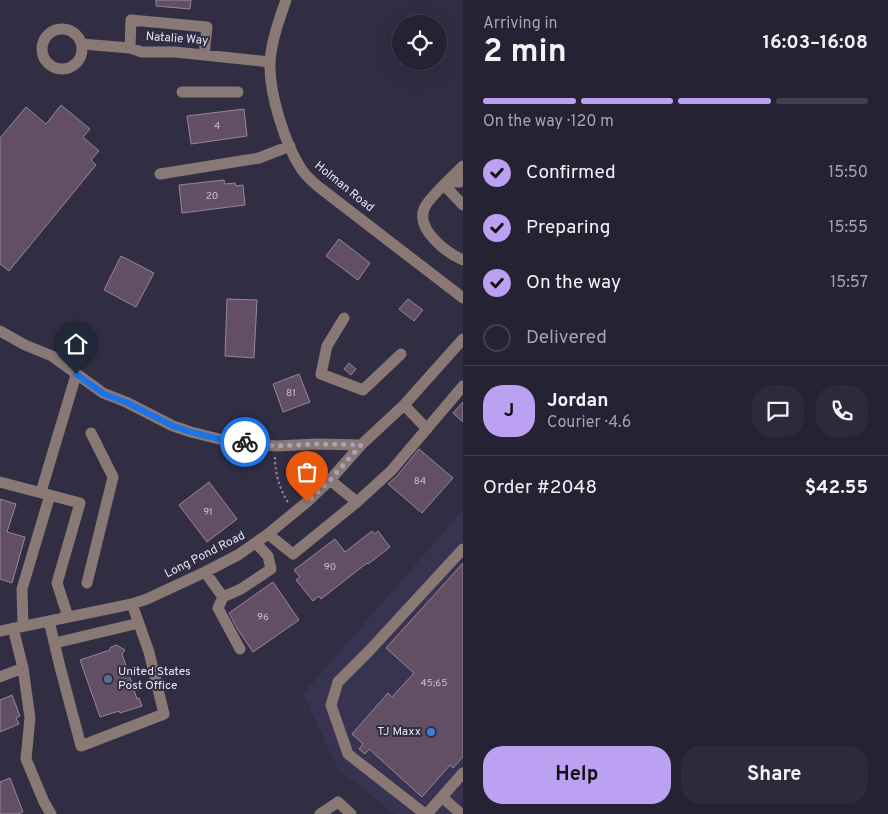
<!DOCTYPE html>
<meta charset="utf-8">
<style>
:root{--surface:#252233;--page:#2d2a3b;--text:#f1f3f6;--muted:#a3a4ac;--line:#423f4e;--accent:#bca0f2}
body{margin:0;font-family:Overpass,sans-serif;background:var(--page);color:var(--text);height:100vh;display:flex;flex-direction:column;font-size:19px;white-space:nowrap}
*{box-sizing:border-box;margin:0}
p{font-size:16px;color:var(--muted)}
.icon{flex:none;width:28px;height:28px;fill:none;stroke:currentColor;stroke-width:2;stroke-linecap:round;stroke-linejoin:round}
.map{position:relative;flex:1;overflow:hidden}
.details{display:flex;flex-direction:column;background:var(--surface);width:425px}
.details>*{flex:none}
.tools{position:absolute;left:392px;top:15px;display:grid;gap:10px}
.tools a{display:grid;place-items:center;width:55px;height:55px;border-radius:50%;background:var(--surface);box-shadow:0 5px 20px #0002,0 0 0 1px var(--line);font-size:25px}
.pin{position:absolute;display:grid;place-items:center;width:42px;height:42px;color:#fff;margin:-51px -21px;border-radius:50% 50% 50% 0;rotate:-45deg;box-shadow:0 0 5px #0007}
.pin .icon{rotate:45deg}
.courier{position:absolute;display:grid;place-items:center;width:50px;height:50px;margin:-25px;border:4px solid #1a73e8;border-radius:50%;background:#fff;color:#222;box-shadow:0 1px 6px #0007}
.headline em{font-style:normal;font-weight:700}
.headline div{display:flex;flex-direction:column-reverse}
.headline{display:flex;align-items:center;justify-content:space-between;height:85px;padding:0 20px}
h1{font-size:32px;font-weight:700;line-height:38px}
.bar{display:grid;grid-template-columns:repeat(4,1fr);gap:8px 5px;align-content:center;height:60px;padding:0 20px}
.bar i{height:6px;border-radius:4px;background:var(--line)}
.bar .on{background:var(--accent)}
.bar p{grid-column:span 4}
.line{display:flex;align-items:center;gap:12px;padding:0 20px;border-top:1px solid var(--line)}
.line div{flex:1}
.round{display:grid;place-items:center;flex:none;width:52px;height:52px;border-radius:20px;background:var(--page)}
ol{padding:0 20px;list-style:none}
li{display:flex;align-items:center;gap:15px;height:55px}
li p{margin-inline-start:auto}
li .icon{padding:5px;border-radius:50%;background:var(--accent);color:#111;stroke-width:4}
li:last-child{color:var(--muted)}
li i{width:28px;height:28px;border:2px solid var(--line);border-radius:50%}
.cta{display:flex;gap:10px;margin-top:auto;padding:10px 20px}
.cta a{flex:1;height:58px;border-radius:20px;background:var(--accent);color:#111;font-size:20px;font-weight:700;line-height:58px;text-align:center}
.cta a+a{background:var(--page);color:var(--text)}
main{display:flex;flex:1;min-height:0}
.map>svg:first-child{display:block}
</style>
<main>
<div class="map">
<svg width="463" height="814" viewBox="0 0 463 814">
<rect width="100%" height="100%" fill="#312e44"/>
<!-- built -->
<path fill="#383350" d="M 463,510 L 463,814 L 395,814 L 338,769 L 303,694 Z"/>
<!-- building -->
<path fill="#624f63" stroke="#99859a" d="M 156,0 L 191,0 L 190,9 L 156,6 Z
M 61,105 L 90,129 L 83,137 L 99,151 L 91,160 L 96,165 L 9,271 L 0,264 L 0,138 L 26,107 L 46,124 Z
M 244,109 L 247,136 L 191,144 L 187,116 Z
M 224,180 L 225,184 L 235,183 L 236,186 L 243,185 L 245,205 L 182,213 L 179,185 Z
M 339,239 L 370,263 L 358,280 L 326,256 Z
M 121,256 L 154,273 L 136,307 L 104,290 Z
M 227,299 L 257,300 L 254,358 L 225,356 Z
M 408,299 L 423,310 L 414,321 L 399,309 Z
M 349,363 L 356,369 L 351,375 L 344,369 Z
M 299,374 L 310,402 L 283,412 L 273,384 Z
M 463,402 L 463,422 L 453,413 Z
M 419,449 L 453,478 L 422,513 L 388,484 L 397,476 Z
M 209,482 L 237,519 L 207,542 L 179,505 Z
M 0,499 L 16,504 L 7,532 L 25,537 L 12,583 L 0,579 Z
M 372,531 L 374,534 L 378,531 L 390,547 L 368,564 L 367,563 L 321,599 L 319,596 L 313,601 L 296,580 L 300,577 L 294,570 L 335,539 L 345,552 Z
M 463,563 L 463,757 L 453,768 L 450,765 L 422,797 L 369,749 L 365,754 L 359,749 L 363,744 L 352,734 L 388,693 L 392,697 L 414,673 L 386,648 Z
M 273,582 L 299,620 L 253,652 L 238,630 L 229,613 Z
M 116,645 L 125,650 L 122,654 L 137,699 L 139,698 L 142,706 L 120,713 L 119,711 L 100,717 L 80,660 L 110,650 L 110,648 Z
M 12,695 L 20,716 L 16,718 L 19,724 L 0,732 L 0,700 Z
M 10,778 L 23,812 L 18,814 L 0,814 L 0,782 Z"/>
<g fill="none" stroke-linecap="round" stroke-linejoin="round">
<!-- path -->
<path stroke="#8b889b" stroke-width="2" stroke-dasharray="2.5 2.5" stroke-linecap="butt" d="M 275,457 C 275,474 280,490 289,504"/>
<!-- minor -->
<path stroke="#897874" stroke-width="11" d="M 286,0 C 279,20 271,42 270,63 C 269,93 285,145 302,170 C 308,178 316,185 324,191 L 463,298
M42 49a20 20 0 1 1 40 0a20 20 0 1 1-40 0Z
M 82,44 L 130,48 L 142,52 L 175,52 L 270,62
M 130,48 L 131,20 L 207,27 L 204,55
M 182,92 L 238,92
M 463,166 C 455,174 427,199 424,209 C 416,230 447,253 463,260
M 160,174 L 259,158 L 290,146
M 447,182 L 460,182 L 463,180
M 444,185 L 463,205
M 344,318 L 327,346 L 321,374 L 363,390 L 401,354
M 0,331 L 25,345 L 52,356 L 103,393 L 126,402 L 173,426 L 191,432 L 219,439 L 276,446 L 317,444 L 361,445
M 404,405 L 427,429
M 330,480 L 357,502 L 391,471 L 463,386
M 0,482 L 80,503 L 57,583 L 68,617
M 41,492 L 76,375
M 268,534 L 293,554 L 357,502
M 205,572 L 223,597 L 241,589 L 271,569 L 268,556 L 256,543
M 87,583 L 113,477 L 91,433
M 223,597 L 218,608 L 240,649
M 49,621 L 60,667 L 81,746 L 164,714 L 149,652 L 132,604
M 23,626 L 22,589 L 50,495
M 13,628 L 23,668 L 30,718 L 26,759 L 44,802 L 51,814
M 0,631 L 132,604 L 147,599 L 205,572 L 238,555 L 268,534 L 307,502 L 330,480 L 361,445 L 404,405 L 463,339
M 55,643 L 139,623
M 0,677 L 23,668
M 442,797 L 461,814
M 320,814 L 338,802 L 351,814
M 425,814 L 348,754 L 331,705 L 338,682 L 369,651 L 463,549
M 427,814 L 463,773"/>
</g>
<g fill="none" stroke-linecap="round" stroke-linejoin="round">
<!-- done -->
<path stroke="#a7a4b6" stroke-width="5" stroke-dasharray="0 9" d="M 245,442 L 276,446 L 317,444 L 361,445 L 330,480 L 307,502"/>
<!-- route -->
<path stroke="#1a73e8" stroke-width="6" d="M 76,374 L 104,394 L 126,402 L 173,426 L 191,432 L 219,439 L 245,442"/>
</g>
<!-- markers -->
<circle fill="#5c6f8a" stroke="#312e44" stroke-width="2" cx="108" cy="679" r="5"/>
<circle fill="#3f7fe0" stroke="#312e44" stroke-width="2" cx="431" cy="732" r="5"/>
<g text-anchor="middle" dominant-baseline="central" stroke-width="4" stroke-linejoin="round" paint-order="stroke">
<!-- number labels -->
<g font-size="10" fill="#c5bfcf">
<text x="217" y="126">4</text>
<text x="212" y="196">20</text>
<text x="291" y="393">81</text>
<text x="420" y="481">84</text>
<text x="208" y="512">91</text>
<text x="330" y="567">90</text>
<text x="263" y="617">96</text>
<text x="434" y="683">45;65</text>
</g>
<!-- street labels -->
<g font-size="12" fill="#e6e4f3" stroke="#312e44">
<text transform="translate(177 39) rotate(4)">Natalie Way</text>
<text transform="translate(344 187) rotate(39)">Holman Road</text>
<text transform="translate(205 555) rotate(-27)">Long Pond Road</text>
</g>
<!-- poi labels -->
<g font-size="12" fill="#e6e4f3" stroke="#312e44" text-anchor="start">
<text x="118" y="672">United States<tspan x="118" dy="14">Post Office</tspan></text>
<text x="421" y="732" text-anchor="end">TJ Maxx</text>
</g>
</g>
</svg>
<div class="tools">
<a><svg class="icon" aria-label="locate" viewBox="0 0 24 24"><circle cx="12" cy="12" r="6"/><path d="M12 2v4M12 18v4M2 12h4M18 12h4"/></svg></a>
</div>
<div class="pin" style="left:307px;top:502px;background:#ea580c"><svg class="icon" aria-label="bag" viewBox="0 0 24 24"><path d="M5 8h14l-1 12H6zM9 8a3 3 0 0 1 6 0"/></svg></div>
<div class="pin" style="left:76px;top:374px;background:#1f2937"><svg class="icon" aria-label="home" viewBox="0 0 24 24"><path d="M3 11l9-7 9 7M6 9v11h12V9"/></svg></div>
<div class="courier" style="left:245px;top:442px"><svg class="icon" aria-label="bike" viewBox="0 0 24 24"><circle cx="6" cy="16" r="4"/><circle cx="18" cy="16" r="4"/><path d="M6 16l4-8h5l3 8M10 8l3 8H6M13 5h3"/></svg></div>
</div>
<section class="details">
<div class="headline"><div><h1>2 min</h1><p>Arriving in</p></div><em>16:03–16:08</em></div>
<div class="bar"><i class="on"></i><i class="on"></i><i class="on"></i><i></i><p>On the way · 120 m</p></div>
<ol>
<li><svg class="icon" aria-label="check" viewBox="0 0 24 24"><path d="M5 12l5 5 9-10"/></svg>Confirmed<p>15:50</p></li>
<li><svg class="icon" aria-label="check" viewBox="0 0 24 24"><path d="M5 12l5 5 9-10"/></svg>Preparing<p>15:55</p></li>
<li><svg class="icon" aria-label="check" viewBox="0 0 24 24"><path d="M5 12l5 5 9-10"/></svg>On the way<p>15:57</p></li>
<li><i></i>Delivered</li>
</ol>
<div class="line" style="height:90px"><b class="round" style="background:var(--accent);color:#111">J</b><div><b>Jordan</b><p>Courier · 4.6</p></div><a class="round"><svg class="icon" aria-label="chat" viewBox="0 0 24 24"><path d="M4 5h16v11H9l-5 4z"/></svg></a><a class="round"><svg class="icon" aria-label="phone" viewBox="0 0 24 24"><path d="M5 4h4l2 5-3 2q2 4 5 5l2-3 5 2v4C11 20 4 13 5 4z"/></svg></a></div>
<div class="line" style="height:65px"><div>Order #2048</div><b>$42.55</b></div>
<div class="cta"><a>Help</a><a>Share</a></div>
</section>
</main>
